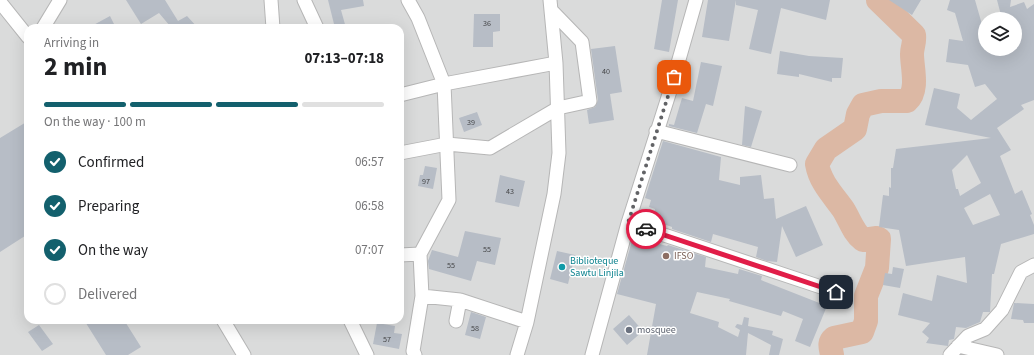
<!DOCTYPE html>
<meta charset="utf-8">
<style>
:root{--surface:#fff;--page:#f2f2f2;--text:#202124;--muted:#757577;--line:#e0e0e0;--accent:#13606d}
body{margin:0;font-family:"Source Sans 3",sans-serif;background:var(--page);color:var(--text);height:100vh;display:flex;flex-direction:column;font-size:15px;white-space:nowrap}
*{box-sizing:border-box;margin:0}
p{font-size:13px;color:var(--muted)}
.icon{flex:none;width:22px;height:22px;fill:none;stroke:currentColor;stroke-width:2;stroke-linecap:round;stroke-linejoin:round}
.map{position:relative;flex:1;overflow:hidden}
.drawer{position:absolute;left:24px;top:24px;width:380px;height:300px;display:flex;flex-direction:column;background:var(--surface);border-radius:12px;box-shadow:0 4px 16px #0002}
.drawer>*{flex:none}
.fabs{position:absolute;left:978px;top:12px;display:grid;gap:8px}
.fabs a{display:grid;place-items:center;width:44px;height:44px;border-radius:50%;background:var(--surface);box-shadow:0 4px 16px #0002;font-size:20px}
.pin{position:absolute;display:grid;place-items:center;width:34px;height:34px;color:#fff;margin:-17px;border-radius:8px;box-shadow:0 2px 6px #0006}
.courier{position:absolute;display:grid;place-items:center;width:40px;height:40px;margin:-20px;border:3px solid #e11d48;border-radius:50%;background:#fff;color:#222;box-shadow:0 1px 5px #0007}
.summary em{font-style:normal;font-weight:700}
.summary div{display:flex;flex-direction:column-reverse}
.summary{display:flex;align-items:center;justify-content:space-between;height:68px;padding:0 20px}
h1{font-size:26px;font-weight:700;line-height:30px}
.bar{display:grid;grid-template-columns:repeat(4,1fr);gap:6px 4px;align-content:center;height:48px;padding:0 20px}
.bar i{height:5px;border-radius:3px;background:var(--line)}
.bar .selected{background:var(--accent)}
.bar p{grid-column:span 4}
ol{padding:0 20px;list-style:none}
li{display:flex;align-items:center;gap:12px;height:44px}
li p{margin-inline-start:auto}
li .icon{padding:4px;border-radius:50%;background:var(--accent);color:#fff;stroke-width:4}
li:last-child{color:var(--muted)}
li i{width:22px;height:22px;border:2px solid var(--line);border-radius:50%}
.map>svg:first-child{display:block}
</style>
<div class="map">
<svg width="1034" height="355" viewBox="0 0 1034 355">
<rect width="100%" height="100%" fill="#e3e5ee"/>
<!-- residential -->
<path fill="#dadbdb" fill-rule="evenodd" d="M 0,0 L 1034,0 L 1034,355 L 0,355 ZM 985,19 L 1015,19 L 1015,49 L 985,49 ZM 28,28 L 400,28 L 400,320 L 28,320 Z"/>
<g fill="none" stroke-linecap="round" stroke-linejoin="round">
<!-- river -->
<path stroke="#dcb8a4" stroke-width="24" d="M 832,355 C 831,348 828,343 834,338 L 862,332 L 866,321 L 866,296 L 877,268 L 879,239 L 877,238 L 863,240 C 853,232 850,220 843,209 C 833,195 820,182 817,164 L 826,149 L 855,129 L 858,114 L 863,105 L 881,101 L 907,101 C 919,90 912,68 912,54 C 912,47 915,43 914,35 L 878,0"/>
</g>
<!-- building -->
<path fill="#b7bdc6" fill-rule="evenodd" d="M 126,0 L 165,0 L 178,21 L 187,16 L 198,28 L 166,28 L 170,26 L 159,13 L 141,24 Z
M 328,0 L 363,0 L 364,6 L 341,10 L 346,28 L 335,28 Z
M 662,0 L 678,0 L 669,52 L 654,49 Z
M 708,0 L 736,0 L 729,41 L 702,37 Z
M 736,0 L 830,0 L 826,20 L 781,8 L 771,54 L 749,49 L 758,10 L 736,5 Z
M 889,0 L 921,0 L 912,15 Z
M 950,0 L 975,0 L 985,35 L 985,49 L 1015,49 L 1015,19 L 1002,19 L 997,0 L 1011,0 L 1010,7 L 1024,2 L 1027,9 L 1034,4 L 1034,100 L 1021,105 L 1024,109 L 997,128 L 1011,150 L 1000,156 L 1015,194 L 1022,190 L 1032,214 L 1030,215 L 1034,225 L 1034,234 L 1001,244 L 994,274 L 992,274 L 990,312 L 983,312 L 980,322 L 966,328 L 956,327 L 954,339 L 949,340 L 948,346 L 926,343 L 929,338 L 922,332 L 930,323 L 898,315 L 903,293 L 932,301 L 937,275 L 967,283 L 965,257 L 906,266 L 899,230 L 879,227 L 883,195 L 889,196 L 889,187 L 891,188 L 891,168 L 893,168 L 896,149 L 991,138 L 925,125 L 934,88 L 960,94 L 957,108 L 971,120 L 997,99 L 985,84 L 975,87 L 968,65 L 946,62 L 949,39 L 963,41 L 955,13 L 947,10 ZM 967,155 L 981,183 L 960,196 L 958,189 L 956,189 L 952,170 ZM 990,194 L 1000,215 L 973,225 L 964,208 Z
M 474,14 L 500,14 L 500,31 L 493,32 L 493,47 L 473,47 Z
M 110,16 L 116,28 L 88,28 Z
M 615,46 L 622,92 L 610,94 L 614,120 L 589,124 L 587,110 L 595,107 L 598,100 L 591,49 Z
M 780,51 L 809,56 L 843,58 L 841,78 L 832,78 L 832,82 L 799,74 L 799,77 L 777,74 Z
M 701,62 L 722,66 L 713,106 L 706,104 L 697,133 L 669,126 L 669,124 L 674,125 L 682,98 L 693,101 Z
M 745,106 L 762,111 L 751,147 L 742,145 Z
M 477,112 L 482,125 L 464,132 L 459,118 Z
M 28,121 L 28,234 L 0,252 L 0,138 Z
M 663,141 L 721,157 L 719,180 L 740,185 L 740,177 L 761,175 L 764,199 L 774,198 L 776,219 L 806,206 L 823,245 L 796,257 L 782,226 L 777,262 L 767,261 L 756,257 L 758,247 L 713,234 L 711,242 L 672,229 L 672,227 L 652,220 L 655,209 L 649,207 L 651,200 L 645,198 Z
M 425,166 L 437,168 L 433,189 L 418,186 L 420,175 L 423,175 Z
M 500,175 L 525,181 L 519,207 L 495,202 Z
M 465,231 L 501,238 L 495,265 L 477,261 L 471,281 L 429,269 L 428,261 L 432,250 L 458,257 Z
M 633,237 L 667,246 L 668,245 L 706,257 L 705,267 L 738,274 L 739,269 L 762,276 L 761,280 L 827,306 L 810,347 L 795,341 L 803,319 L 783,311 L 781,316 L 729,301 L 730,299 L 697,292 L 690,313 L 719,322 L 718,327 L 738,337 L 740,330 L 735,327 L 737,324 L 742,325 L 744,317 L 749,318 L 748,326 L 773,331 L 772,335 L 783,339 L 779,355 L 769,355 L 771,345 L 748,333 L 746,355 L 647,355 L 656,304 L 617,294 Z
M 557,251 L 575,255 L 568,284 L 550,279 Z
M 893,267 L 904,269 L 900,288 L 883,285 L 885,273 L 892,274 Z
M 1014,303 L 1034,304 L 1034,323 L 1024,323 L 1023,320 L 1011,319 Z
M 471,312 L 486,317 L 480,339 L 465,335 Z
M 629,315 L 643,331 L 627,345 L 613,329 Z
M 84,320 L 124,320 L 141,347 L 128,355 L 106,355 Z
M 377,323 L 395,326 L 394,333 L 402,334 L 399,349 L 373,344 Z
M 39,325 L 53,344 L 42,351 L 28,332 Z"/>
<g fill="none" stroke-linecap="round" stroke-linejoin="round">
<defs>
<path id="street" d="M 271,0 L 273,28
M 304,0 L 317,28
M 408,0 L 418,18 L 444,84 L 556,63
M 0,2 L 28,37
M 43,28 L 60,0
M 400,95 L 444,84 L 449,200 L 420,254 L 400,255
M 656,131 L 790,165
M 400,153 L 447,144 L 490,148 L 558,108 L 590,101 L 582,42 L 551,10
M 628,223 L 836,292
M 420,254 L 422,296 L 460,300 L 456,321
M 460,300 L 527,322
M 223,320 L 244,355
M 350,320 L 367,355
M 958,346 L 997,355
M 415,355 L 413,351 L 422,296
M 517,355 L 527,322 L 554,194 L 559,153 L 556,63 L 550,0
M 592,355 L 628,223 L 670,91 L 696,0
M 950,355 L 968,336 L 985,329 L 1002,310 L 1021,272 L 1034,265"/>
</defs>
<!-- street casing -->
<use href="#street" stroke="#b6b6b6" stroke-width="15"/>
<!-- street -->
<use href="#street" stroke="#fff" stroke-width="13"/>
</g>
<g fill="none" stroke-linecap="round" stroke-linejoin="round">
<!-- done -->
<path stroke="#626366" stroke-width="4" stroke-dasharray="0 7.2" d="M 646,229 L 628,223 L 674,77"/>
<!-- route -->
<path stroke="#e11d48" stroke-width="5" d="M 646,229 L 836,292"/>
</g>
<!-- markers -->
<circle fill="#8d6e63" stroke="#fff" stroke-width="1.5" cx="666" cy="256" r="4"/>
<circle fill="#0f9aa8" stroke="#fff" stroke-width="1.5" cx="562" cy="267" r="4"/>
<circle fill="#6b7280" stroke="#fff" stroke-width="1.5" cx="629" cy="330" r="4"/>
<g text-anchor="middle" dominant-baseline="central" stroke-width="3" stroke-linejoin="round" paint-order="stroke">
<!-- number labels -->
<g font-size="8" fill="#444547">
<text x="487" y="23">36</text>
<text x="606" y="71">40</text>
<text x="471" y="122">39</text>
<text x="426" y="181">97</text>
<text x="510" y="191">43</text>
<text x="487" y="249">55</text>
<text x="451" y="265">55</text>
<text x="475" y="328">58</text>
<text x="387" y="339">57</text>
</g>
<!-- education labels -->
<g font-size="10" fill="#785e54" stroke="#fff" text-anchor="start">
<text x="674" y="256">IFSO</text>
</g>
<!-- culture labels -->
<g font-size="10" fill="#0d838f" stroke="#fff" text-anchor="start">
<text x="570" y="261">Biblioteque<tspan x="570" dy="12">Sawtu Linjila</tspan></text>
</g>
<!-- worship labels -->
<g font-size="10" fill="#5b616d" stroke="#fff" text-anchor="start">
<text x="637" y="330">mosquee</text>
</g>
</g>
</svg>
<div class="fabs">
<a><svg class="icon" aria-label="layers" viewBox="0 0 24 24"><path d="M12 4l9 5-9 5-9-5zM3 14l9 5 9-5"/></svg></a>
</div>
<div class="pin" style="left:674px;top:77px;background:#ea580c"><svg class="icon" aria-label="bag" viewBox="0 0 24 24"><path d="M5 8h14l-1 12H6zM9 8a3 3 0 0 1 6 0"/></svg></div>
<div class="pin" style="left:836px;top:292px;background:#1f2937"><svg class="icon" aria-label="home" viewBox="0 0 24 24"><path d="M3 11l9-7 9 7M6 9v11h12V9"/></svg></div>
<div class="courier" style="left:646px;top:229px"><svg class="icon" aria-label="car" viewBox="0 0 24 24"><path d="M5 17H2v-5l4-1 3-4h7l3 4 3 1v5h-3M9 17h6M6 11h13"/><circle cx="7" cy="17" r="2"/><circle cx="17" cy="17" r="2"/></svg></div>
<section class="drawer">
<div class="summary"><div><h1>2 min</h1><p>Arriving in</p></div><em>07:13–07:18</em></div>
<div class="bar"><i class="selected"></i><i class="selected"></i><i class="selected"></i><i></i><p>On the way · 100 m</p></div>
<ol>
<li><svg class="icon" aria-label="check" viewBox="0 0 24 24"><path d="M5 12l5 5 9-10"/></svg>Confirmed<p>06:57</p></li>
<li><svg class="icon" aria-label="check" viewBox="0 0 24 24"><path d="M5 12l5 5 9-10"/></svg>Preparing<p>06:58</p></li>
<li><svg class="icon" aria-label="check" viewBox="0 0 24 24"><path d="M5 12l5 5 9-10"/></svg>On the way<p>07:07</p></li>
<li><i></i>Delivered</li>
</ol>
</section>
</div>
